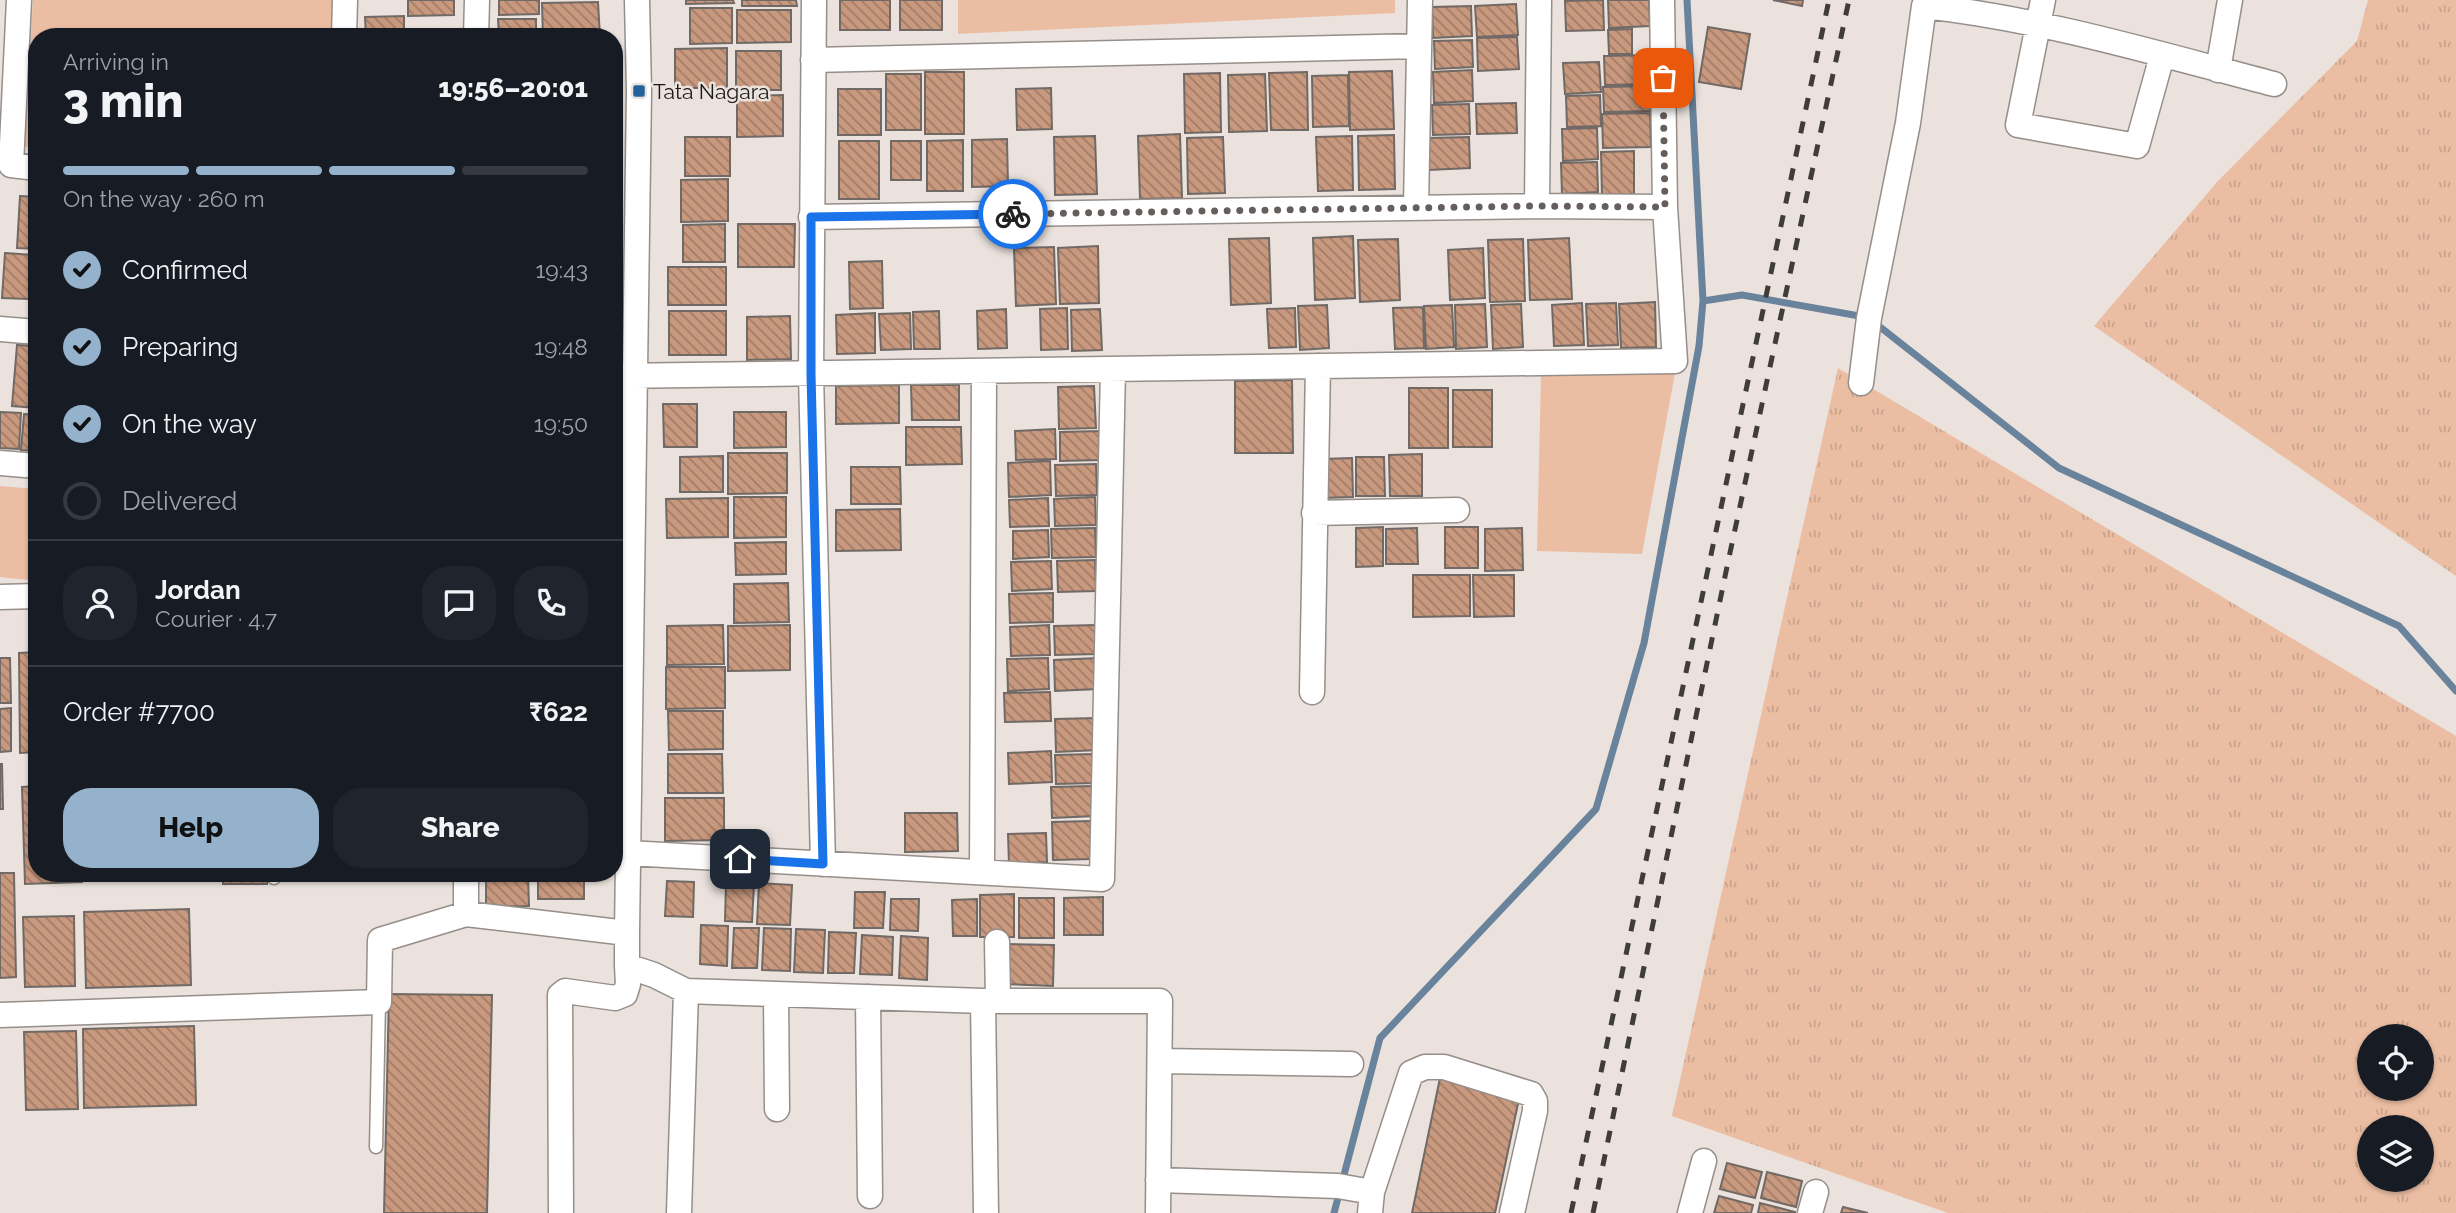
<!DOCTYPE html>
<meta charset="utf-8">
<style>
:root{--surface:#171b24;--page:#20242c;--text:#f1f3f6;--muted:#9ea1a6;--line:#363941;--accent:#94b2cc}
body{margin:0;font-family:Raleway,sans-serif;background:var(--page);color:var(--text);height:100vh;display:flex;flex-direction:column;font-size:26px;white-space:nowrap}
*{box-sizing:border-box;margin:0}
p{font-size:23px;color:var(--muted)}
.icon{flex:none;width:38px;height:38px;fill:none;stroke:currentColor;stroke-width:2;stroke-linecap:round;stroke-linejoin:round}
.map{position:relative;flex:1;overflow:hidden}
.panel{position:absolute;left:28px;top:28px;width:595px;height:854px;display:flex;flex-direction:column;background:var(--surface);border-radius:28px;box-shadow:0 2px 5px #0004}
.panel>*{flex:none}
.fabs{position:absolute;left:2357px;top:1024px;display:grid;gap:14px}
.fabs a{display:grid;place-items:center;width:77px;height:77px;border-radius:50%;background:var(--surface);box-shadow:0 2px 5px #0004;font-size:35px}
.pin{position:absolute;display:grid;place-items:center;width:60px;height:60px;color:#fff;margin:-30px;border-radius:14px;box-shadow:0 4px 10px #0006}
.courier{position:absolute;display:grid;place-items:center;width:70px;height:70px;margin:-35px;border:5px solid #1a73e8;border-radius:50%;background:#fff;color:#222;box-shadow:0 2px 9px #0007}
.headline em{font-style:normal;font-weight:800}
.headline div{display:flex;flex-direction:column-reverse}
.headline{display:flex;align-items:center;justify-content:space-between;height:119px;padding:0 35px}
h1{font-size:46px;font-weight:800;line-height:52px}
.bar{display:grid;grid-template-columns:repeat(4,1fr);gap:10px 7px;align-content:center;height:84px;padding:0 35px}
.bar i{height:9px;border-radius:5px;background:var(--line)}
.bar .on{background:var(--accent)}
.bar p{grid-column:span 4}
.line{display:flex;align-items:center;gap:18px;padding:0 35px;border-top:2px solid var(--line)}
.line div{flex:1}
.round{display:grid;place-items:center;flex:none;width:74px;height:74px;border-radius:28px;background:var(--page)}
ol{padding:0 35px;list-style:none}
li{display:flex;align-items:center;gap:21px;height:77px}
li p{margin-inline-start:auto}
li .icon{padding:7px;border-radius:50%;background:var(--accent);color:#111;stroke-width:4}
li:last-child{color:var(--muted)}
li i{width:38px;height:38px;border:4px solid var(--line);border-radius:50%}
.action{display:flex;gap:14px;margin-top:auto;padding:14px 35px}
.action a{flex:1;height:80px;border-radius:28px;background:var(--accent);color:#111;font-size:28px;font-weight:800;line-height:80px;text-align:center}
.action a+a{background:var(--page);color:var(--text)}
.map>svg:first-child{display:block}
</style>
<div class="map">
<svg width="2456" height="1213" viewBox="0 0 2456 1213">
<defs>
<pattern id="grass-tufts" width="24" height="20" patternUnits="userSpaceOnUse" patternTransform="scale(1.75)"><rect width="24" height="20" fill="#ebbea3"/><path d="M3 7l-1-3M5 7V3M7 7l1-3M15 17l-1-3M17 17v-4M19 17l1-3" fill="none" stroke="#c9a38c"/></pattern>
<pattern id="building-back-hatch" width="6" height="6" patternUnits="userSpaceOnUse" patternTransform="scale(1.75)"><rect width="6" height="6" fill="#c8997e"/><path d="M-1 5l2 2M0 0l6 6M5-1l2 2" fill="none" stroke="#a27c66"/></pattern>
</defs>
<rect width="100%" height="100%" fill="#ebe2dd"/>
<!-- grass -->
<path fill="url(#grass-tufts)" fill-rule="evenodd" d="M 2368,0 L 2456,0 L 2456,576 L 2094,326 L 2217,182 L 2357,41 Z
M 1838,368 L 2456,736 L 2456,1213 L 1948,1213 L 1672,1116 ZM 2370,1036 L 2422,1036 L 2422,1088 L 2370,1088 ZM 2370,1127 L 2422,1127 L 2422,1180 L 2370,1180 Z"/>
<!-- park -->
<path fill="#ebbea3" d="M 33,0 L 333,0 L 332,37 L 37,37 L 37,148 L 24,147 Z
M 958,0 L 1395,0 L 1395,13 L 958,34 Z
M 1541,373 L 1675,373 L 1642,554 L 1537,551 Z
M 0,486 L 37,489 L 37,581 L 0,577 Z"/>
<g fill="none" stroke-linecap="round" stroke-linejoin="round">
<!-- stream -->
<path stroke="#69839c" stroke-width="7" d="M 1703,301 L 1742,295 L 1865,317
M 1875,323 L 2059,468 L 2399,626 L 2456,691
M 1334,1213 L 1380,1038 L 1596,809 L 1644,643 L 1699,346 L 1703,301 L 1687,0"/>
</g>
<!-- building -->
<path fill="url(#building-back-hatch)" stroke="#716965" stroke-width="2" d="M 408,0 L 454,0 L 454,15 L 408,16 Z
M 499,0 L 539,0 L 539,14 L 499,15 Z
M 686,0 L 733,0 L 734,3 L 686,4 Z
M 742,0 L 796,0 L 797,6 L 742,6 Z
M 840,0 L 890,0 L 890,30 L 840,30 Z
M 900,0 L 942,0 L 942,30 L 900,30 Z
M 1603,0 L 1604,30 L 1566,31 L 1565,1 Z
M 1608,0 L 1649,0 L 1650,26 L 1609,28 Z
M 1773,0 L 1803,0 L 1802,6 Z
M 598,2 L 600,37 L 543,37 L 542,3 Z
M 1516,4 L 1518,35 L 1477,37 L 1475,6 Z
M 1471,6 L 1472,36 L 1433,38 L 1432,7 Z
M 690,8 L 732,8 L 732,43 L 690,44 Z
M 737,10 L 791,10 L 791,42 L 737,43 Z
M 404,16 L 404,37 L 366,37 L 365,17 Z
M 498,19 L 536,19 L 536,37 L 499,37 Z
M 1708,27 L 1750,34 L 1741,89 L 1699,82 Z
M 1632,29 L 1632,54 L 1609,54 L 1608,30 Z
M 1517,37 L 1519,69 L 1478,71 L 1477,38 Z
M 1472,40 L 1473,67 L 1435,69 L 1434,41 Z
M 727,48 L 727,88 L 675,88 L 675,49 Z
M 736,51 L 781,51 L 781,90 L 736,90 Z
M 1653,55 L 1653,84 L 1605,85 L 1604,56 Z
M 1599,62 L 1601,92 L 1565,94 L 1563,63 Z
M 1472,70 L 1473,101 L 1434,103 L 1433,72 Z
M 1392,71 L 1394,129 L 1350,130 L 1349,72 Z
M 925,72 L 964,72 L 964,134 L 925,134 Z
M 1307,72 L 1308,130 L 1271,130 L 1269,73 Z
M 1220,73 L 1221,132 L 1185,133 L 1184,74 Z
M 886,74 L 921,74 L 921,130 L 886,130 Z
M 1265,74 L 1267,131 L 1229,132 L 1228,75 Z
M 1348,75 L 1349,126 L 1313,127 L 1312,76 Z
M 1651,86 L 1651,111 L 1604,112 L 1603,87 Z
M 1051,88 L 1052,129 L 1017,130 L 1016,89 Z
M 838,89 L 881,89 L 881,135 L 838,135 Z
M 783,95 L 783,136 L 737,137 L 737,96 Z
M 1600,95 L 1601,126 L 1567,127 L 1566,96 Z
M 1516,103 L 1517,133 L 1477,134 L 1476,104 Z
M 1469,104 L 1470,134 L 1433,135 L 1432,105 Z
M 1650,113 L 1651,147 L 1603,148 L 1602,114 Z
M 1597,128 L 1598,159 L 1563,161 L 1562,129 Z
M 1180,134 L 1182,198 L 1140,199 L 1138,136 Z
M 1394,135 L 1395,189 L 1359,190 L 1358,136 Z
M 1095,136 L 1097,194 L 1055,195 L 1054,137 Z
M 1352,136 L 1353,190 L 1318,191 L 1316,137 Z
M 685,137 L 730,137 L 730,176 L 685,176 Z
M 1223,137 L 1225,193 L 1188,194 L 1187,138 Z
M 1469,137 L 1470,168 L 1429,170 L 1428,138 Z
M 1007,139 L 1008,186 L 972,187 L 972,140 Z
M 963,140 L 963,191 L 927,191 L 927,141 Z
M 839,141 L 879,141 L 879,199 L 839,199 Z
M 891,141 L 921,141 L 921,180 L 891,180 Z
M 1634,151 L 1634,194 L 1602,195 L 1601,152 Z
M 1597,162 L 1598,192 L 1562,194 L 1561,163 Z
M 728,179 L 728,221 L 681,222 L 681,180 Z
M 20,196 L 37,197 L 37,249 L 17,248 Z
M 725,224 L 725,262 L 683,262 L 683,225 Z
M 738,224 L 795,224 L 794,267 L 738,267 Z
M 1353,236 L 1355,298 L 1315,300 L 1313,238 Z
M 1269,238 L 1271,303 L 1231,305 L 1229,239 Z
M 1569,238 L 1572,299 L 1530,300 L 1528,240 Z
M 1398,239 L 1400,300 L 1360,302 L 1358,240 Z
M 1523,239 L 1525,301 L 1490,302 L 1488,240 Z
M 1098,246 L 1099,303 L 1060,304 L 1058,248 Z
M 1054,247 L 1056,304 L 1016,306 L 1014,248 Z
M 1483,248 L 1485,298 L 1450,300 L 1448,250 Z
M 5,253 L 33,255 L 29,299 L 2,298 Z
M 882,261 L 883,308 L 850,309 L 849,262 Z
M 668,267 L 726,267 L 726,305 L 668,305 Z
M 1655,302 L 1656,347 L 1621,348 L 1619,304 Z
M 1582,303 L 1584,345 L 1554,346 L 1552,305 Z
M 1616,303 L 1618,345 L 1588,346 L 1586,304 Z
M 1485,304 L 1487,347 L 1456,349 L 1455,305 Z
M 1521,304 L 1523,347 L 1493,349 L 1491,305 Z
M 1327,305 L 1329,348 L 1300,350 L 1298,306 Z
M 1452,305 L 1454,347 L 1426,349 L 1424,306 Z
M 1423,307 L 1424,348 L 1395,349 L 1393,308 Z
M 1067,308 L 1068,349 L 1041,350 L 1040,309 Z
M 1295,308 L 1296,347 L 1269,348 L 1267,309 Z
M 1006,309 L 1007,348 L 978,349 L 977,311 Z
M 1100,309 L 1102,350 L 1072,351 L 1071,310 Z
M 669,311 L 726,311 L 726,355 L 669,355 Z
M 939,311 L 940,349 L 914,349 L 913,312 Z
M 875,313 L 875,353 L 837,354 L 836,315 Z
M 910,313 L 911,349 L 881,350 L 879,314 Z
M 790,316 L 791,359 L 747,360 L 747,317 Z
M 17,345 L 37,346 L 37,408 L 12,406 Z
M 1292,380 L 1293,453 L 1235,453 L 1235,381 Z
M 899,385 L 899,423 L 836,424 L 836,386 Z
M 911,385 L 959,385 L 959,420 L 912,420 Z
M 1094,386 L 1096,428 L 1059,429 L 1058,387 Z
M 1409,388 L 1448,388 L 1448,448 L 1409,448 Z
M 1453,390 L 1492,390 L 1492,447 L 1453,447 Z
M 663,404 L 697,404 L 697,447 L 664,447 Z
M 0,412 L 21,413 L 19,449 L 0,448 Z
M 734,412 L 786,412 L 786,447 L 734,448 Z
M 24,414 L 37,415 L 37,451 L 21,450 Z
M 906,427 L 961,427 L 962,464 L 906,465 Z
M 1055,429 L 1056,459 L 1016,460 L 1015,431 Z
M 1101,431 L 1101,460 L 1060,461 L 1060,432 Z
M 728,453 L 787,453 L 787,493 L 728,494 Z
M 1422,454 L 1422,496 L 1390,496 L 1389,455 Z
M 723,456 L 723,492 L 680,492 L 680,457 Z
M 1356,457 L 1384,457 L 1385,496 L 1356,496 Z
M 1352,458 L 1353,497 L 1322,498 L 1322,459 Z
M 1050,461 L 1051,495 L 1009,497 L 1008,463 Z
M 1096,464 L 1097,495 L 1056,496 L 1055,465 Z
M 851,467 L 900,467 L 901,504 L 851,504 Z
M 734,497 L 786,497 L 786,537 L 734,538 Z
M 1095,497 L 1096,525 L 1055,526 L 1054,499 Z
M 728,498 L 728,537 L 667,538 L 666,499 Z
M 1048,498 L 1049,526 L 1010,527 L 1009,500 Z
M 900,509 L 901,550 L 836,551 L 836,510 Z
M 1383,527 L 1383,566 L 1356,567 L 1356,528 Z
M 1445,527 L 1478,527 L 1478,568 L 1445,568 Z
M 1095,528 L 1096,557 L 1052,558 L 1051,529 Z
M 1417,528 L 1418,564 L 1386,564 L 1386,529 Z
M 1522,528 L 1523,570 L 1485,571 L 1485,529 Z
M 1048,530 L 1049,557 L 1013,559 L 1013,531 Z
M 786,542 L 786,574 L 736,575 L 735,543 Z
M 1095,560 L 1096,591 L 1058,592 L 1057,561 Z
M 1051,561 L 1052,589 L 1012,591 L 1011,562 Z
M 1413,575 L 1470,575 L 1470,616 L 1413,617 Z
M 1473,575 L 1514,575 L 1514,616 L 1474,617 Z
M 788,583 L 789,622 L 734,623 L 734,584 Z
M 1053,593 L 1053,622 L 1010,623 L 1009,594 Z
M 723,625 L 724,664 L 667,665 L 667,626 Z
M 790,625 L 790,670 L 728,671 L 728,626 Z
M 1049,625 L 1050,655 L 1011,656 L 1010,627 Z
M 1097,625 L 1097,654 L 1055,655 L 1054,626 Z
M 37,652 L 37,752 L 20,753 L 19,653 Z
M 0,658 L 10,658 L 11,703 L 0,703 Z
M 1048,658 L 1049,689 L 1008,691 L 1007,659 Z
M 1097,658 L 1098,689 L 1055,691 L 1054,660 Z
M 666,667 L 725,667 L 725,708 L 666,709 Z
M 1050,692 L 1051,721 L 1005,722 L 1004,693 Z
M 11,708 L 11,751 L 0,752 L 0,709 Z
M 668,711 L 723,711 L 723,749 L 669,750 Z
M 1097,718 L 1098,750 L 1056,752 L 1055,719 Z
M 1051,751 L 1052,782 L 1009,784 L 1008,753 Z
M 668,754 L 722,754 L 723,793 L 668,793 Z
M 1093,754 L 1094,783 L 1056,784 L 1055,755 Z
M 0,764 L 2,764 L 3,809 L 0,809 Z
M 37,786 L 37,873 L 82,873 L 82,882 L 25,884 L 22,787 Z
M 1094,786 L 1095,816 L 1052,818 L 1051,787 Z
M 665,798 L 724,798 L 724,840 L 665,841 Z
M 905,813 L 957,813 L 958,851 L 905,852 Z
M 1091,821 L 1092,859 L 1053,860 L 1052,822 Z
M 1046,833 L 1047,862 L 1009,864 L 1008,834 Z
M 0,873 L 14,873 L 16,977 L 0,978 Z
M 223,873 L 267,873 L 267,884 L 223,884 Z
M 290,873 L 331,873 L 331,880 L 290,880 Z
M 538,873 L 584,873 L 584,899 L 538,899 Z
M 528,876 L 529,906 L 486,907 L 486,877 Z
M 667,881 L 694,882 L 693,917 L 665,916 Z
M 726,883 L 754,884 L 752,922 L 725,921 Z
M 759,883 L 792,885 L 790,925 L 757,924 Z
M 855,892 L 885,892 L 883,928 L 854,928 Z
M 1014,894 L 1014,937 L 980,937 L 980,895 Z
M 1103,897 L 1103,935 L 1064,935 L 1064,898 Z
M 1019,898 L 1054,898 L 1054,938 L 1019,938 Z
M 891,899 L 919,899 L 918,931 L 890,930 Z
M 977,899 L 977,936 L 953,936 L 952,900 Z
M 189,909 L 191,985 L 86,988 L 84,912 Z
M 74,916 L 75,986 L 25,987 L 23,917 Z
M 701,925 L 728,926 L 727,966 L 700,964 Z
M 734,928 L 759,928 L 757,968 L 732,968 Z
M 764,928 L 791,929 L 790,971 L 762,970 Z
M 796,929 L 825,930 L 823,973 L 794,972 Z
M 829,932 L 856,933 L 854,973 L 828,973 Z
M 862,935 L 893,937 L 892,975 L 860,974 Z
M 901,936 L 928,938 L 927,980 L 899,978 Z
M 1005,944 L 1054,945 L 1053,986 L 1003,984 Z
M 389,994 L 492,995 L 487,1213 L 384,1213 Z
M 194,1026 L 196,1105 L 84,1108 L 83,1029 Z
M 76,1031 L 78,1109 L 26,1110 L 24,1032 Z
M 1440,1078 L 1520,1094 L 1495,1213 L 1412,1213 Z
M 1727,1163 L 1762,1172 L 1755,1198 L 1720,1189 Z
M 1767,1172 L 1802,1181 L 1796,1207 L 1761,1198 Z
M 1719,1196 L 1753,1205 L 1751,1213 L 1714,1213 Z
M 1760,1203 L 1795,1212 L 1795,1213 L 1758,1213 Z
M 1843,1207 L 1868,1213 L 1841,1213 Z"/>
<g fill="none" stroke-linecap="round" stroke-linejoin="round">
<defs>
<path id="service" d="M 274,878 L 274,873
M 376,1147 L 379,1002"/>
<path id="minor" d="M 19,0 L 11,165 L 37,168
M 814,0 L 811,374 L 823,864
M 1662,0 L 1665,207
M 2043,0 L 2018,125 L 2137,146 L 2162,56
M 344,37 L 345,0
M 476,37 L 477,0
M 813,60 L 1419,46
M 2218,70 L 2230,0
M 1537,206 L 1539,0
M 1416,207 L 1420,0
M 0,329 L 37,332
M 614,376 L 1675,361 L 1665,207 L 1537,206 L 811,217
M 1861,383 L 1869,318 L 1908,123 L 1924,6 C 2043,19 2159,54 2274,84
M 0,463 L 37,466
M 1314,513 L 1457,510
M 0,597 L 37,596
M 1312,692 L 1318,366
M 628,853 L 1102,879 L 1113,369
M 982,872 L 984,372
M 466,914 L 627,933 L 627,966 L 654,975 L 686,991 L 983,1001 L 1160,1001 L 1158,1213
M 627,933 L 639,91 L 637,0
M 997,942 L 998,1001
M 776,994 L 777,1109
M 868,997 L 870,1196
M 983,1001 L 986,1213
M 0,1015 L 379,1002 L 380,940 L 466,914 L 466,873
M 1160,1061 L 1351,1064
M 1158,1180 L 1338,1186 L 1372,1192 L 1411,1073 L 1425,1067 L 1444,1067 L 1531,1094 L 1535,1101 L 1535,1111 L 1512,1213
M 561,1213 L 560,995 L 565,991 L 615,998 L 625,994 L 628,984 L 627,966
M 679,1213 L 686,991
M 1370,1213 L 1372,1192
M 1690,1213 L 1704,1161
M 1810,1213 L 1816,1192"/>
</defs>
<!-- service casing -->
<use href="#service" stroke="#968e89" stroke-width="15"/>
<!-- minor casing -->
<use href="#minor" stroke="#968e89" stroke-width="27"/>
<!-- service -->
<use href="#service" stroke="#fff" stroke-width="12"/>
<!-- minor -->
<use href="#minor" stroke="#fff" stroke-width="24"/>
<!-- rail -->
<path stroke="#403c3a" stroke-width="5" stroke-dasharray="12 12" stroke-linecap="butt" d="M 1571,1213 L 1829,0
M 1593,1213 L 1728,562 L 1849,0"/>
</g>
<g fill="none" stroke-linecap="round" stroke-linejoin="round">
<!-- done -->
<path stroke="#645f5c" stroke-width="7" stroke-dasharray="0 12.6" d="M 1013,214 L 1537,206 L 1665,207 L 1663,78"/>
<!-- route -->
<path stroke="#1a73e8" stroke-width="9" d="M 740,859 L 823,864 L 811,374 L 811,217 L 1013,214"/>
</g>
<!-- markers -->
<rect fill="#236399" stroke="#ebe2dd" stroke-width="2.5" x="632" y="84" width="14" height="14" rx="3.5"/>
<g text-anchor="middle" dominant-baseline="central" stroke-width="5" stroke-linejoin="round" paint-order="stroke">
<!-- poi labels -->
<g font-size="21" fill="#1b1816" stroke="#ebe2dd" text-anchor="start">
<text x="653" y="91">Tata Nagara</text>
</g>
</g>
</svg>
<div class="fabs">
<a><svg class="icon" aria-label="locate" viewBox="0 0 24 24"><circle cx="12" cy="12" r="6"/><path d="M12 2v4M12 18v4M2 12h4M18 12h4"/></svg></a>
<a><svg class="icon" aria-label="layers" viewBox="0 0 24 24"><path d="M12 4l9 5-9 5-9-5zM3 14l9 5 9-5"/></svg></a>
</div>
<div class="pin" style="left:1663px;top:78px;background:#ea580c"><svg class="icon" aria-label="bag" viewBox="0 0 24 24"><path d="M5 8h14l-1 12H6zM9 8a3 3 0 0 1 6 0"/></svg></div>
<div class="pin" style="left:740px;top:859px;background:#1f2937"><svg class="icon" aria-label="home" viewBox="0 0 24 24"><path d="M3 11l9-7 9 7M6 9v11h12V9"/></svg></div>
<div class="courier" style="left:1013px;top:214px"><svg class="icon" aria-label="bike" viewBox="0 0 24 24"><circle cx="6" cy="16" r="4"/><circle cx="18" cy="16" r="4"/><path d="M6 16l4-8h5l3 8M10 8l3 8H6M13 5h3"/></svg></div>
<section class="panel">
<div class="headline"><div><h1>3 min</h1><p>Arriving in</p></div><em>19:56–20:01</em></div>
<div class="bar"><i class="on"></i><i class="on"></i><i class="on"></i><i></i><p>On the way · 260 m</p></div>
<ol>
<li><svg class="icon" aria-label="check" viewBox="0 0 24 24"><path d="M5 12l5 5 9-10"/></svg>Confirmed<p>19:43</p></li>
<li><svg class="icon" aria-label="check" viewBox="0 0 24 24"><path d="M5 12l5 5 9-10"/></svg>Preparing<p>19:48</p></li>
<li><svg class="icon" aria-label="check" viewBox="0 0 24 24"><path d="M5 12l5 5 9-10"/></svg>On the way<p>19:50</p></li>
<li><i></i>Delivered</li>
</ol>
<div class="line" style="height:126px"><a class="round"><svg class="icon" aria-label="person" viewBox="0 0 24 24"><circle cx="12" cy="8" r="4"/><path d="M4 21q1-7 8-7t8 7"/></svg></a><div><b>Jordan</b><p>Courier · 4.7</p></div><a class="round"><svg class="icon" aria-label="chat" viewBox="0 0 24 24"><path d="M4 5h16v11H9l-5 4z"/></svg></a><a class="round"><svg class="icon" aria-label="phone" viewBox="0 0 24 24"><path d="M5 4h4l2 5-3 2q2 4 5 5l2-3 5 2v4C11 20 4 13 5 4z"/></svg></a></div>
<div class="line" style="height:91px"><div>Order #7700</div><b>₹622</b></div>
<div class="action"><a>Help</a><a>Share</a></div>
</section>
</div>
